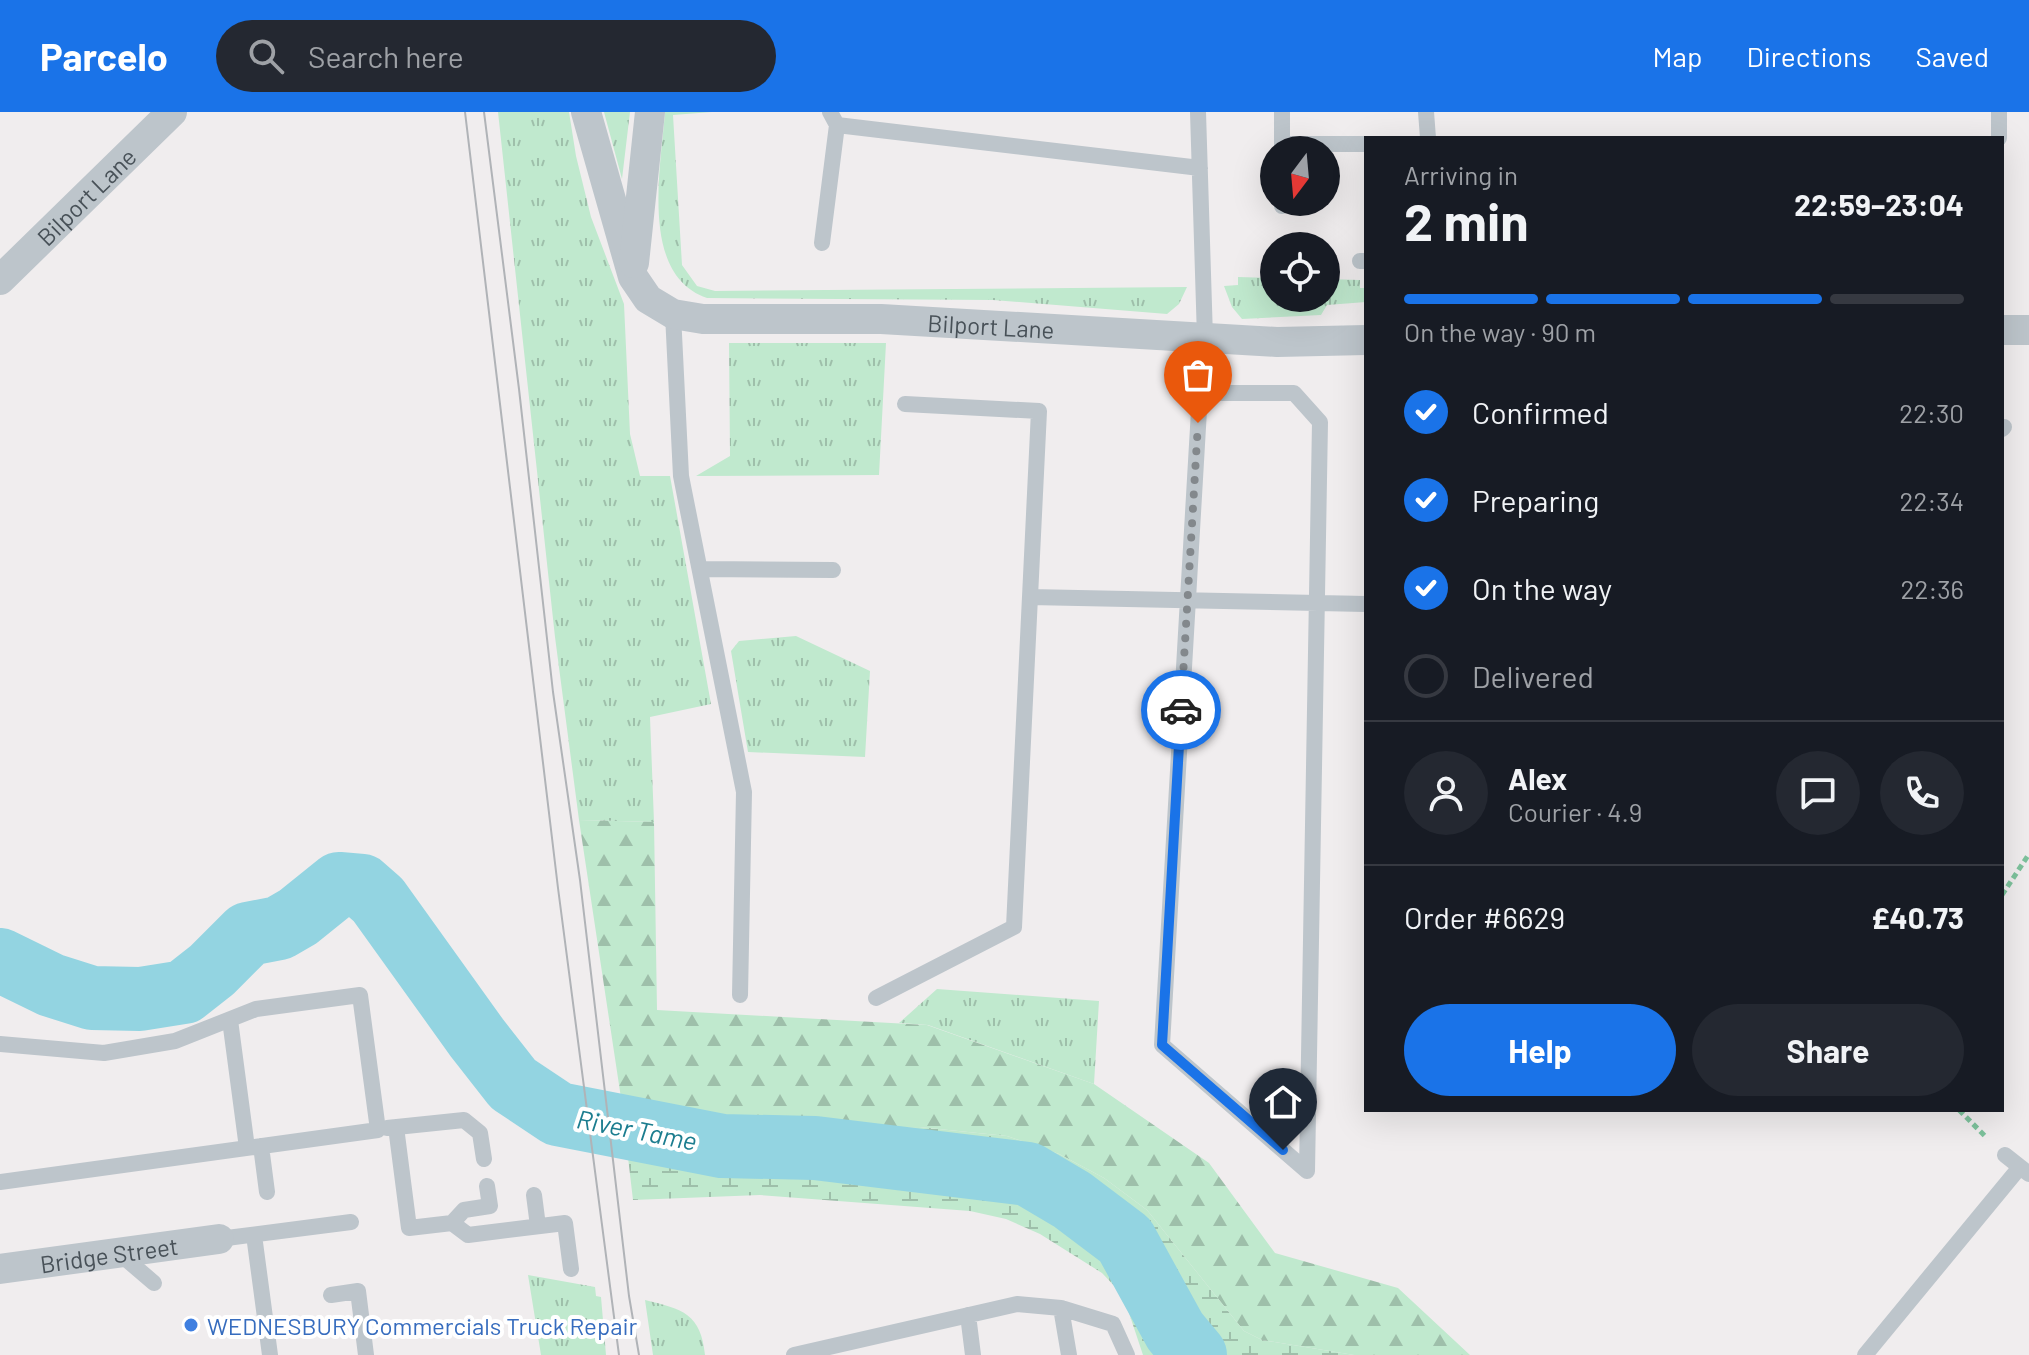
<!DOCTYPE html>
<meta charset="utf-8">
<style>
:root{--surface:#171b24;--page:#242831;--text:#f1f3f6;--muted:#9ea1a6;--line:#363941;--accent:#1a73e8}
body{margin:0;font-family:Barlow,sans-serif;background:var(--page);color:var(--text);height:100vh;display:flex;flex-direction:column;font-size:30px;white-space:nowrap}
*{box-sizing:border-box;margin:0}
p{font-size:26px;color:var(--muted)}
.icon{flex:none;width:44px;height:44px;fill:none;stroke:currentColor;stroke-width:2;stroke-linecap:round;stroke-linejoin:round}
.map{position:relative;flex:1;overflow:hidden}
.side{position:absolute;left:1364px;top:24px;width:640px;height:976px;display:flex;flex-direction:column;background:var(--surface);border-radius:0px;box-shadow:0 8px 32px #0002}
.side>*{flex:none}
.needle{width:52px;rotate:196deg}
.buttons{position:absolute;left:1260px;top:24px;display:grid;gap:16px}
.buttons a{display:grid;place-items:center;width:80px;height:80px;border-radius:50%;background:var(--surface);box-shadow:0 8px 32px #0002;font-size:40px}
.pin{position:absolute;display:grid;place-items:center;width:68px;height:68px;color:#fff;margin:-82px -34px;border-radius:50% 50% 50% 0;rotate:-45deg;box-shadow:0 0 8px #0007}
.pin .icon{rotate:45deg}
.courier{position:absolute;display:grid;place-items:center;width:80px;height:80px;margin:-40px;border:6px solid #1a73e8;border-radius:50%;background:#fff;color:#222;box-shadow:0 2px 10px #0007}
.head em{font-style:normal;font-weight:700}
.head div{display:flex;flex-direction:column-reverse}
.head{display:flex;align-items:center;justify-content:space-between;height:136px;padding:0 40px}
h1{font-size:52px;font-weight:700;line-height:60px}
.bar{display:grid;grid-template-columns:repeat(4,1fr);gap:12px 8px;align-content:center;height:96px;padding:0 40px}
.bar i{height:10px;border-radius:6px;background:var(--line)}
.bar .on{background:var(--accent)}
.bar p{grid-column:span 4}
.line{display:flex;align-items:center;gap:20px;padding:0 40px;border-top:2px solid var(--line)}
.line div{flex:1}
.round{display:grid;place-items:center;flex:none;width:84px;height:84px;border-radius:42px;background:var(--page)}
ol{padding:0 40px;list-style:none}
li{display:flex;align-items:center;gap:24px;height:88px}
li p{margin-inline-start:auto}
li .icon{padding:8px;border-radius:50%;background:var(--accent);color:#fff;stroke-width:4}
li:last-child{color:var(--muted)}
li i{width:44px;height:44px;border:4px solid var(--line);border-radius:50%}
.cta{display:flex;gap:16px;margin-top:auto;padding:16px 40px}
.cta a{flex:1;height:92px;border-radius:48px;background:var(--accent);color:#fff;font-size:32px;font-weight:700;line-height:92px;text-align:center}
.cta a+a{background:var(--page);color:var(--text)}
header{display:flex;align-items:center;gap:48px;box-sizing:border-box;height:112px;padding:0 40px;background:var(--accent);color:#fff}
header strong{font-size:38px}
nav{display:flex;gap:44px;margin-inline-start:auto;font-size:28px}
.search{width:560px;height:72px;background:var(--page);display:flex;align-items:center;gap:20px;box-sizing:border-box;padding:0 28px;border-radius:44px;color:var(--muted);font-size:30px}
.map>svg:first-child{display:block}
</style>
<header>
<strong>Parcelo</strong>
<div class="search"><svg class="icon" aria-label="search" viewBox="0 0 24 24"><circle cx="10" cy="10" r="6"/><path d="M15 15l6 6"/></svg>Search here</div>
<nav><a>Map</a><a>Directions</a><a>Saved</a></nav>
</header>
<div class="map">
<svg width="2029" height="1243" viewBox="0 0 2029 1243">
<defs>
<pattern id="grass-tufts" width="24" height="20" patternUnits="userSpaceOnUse" patternTransform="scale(2)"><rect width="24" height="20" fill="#c0e9ce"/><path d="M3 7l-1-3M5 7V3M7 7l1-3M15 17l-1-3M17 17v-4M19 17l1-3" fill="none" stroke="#9ebfaa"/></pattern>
<pattern id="forest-firs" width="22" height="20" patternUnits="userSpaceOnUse" patternTransform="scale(2)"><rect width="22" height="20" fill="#c0e9ce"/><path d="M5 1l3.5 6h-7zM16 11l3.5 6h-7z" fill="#9ebfaa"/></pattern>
<pattern id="wetland-marsh" width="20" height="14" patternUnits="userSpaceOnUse" patternTransform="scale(2)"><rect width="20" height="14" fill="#c0e9ce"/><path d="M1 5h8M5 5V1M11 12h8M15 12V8" fill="none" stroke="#9ebfaa"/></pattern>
</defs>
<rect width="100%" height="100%" fill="#f0edee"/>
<!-- grass -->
<path fill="url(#grass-tufts)" d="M 498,0 L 569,0 L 576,44 L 591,105 L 624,192 L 630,322 L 640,364 L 670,364 L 711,592 L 650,605 L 654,710 L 579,708 L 555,525 Z
M 604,0 L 630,0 L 622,67 Z
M 665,0 L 712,0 L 673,3 L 682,153 L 697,174 L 715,179 L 1187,175 L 1179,192 L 1167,202 L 993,188 L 707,186 C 639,163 661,55 665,0 Z
M 1238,165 L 1274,166 L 1274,186 L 1326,186 L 1326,167 L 1360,168 L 1360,176 L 1366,176 L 1366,190 L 1327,193 L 1321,203 L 1242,207 L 1232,195 L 1224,174 L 1238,173 Z
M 729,231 L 886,231 L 879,363 L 696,364 L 730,344 Z
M 796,524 L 870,559 L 865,645 L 748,640 L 731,539 L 739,529 Z
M 937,877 L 1099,889 L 1094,972 L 928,913 L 899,911 Z
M 528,1163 L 595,1175 L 596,1184 L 601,1185 L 606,1243 L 541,1243 Z
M 645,1188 C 683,1197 701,1202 705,1243 L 653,1243 Z"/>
<!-- forest -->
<path fill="url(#forest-firs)" d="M 579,708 L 654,710 L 657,898 L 927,913 L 1094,972 L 1209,1051 L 1275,1141 L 1398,1176 L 1470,1243 L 1354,1243 L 1262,1228 L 1244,1219 L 1147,1098 L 1104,1066 L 1059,1042 L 1007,1024 L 919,1015 L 852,1016 L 808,1007 L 759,1008 L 621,986 Z"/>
<!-- wetland -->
<path fill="url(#wetland-marsh)" d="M 621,986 L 759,1008 L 808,1007 L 852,1016 L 919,1015 L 1007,1024 L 1059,1042 L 1104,1066 L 1147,1098 L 1244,1219 L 1262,1228 L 1354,1243 L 1143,1243 L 1123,1183 L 1102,1161 L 1040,1122 L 1006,1107 L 970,1099 L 760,1083 L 633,1088 Z"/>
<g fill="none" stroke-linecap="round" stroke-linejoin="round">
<!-- river -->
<path stroke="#93d4e1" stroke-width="64" d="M 0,848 L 51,873 L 92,886 L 140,887 L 184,880 L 212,858 L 248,822 L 279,816 L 298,805 L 339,772 L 362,774 L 378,788 L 477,926 L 513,972 L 558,1002 L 722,1034 L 815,1036 L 1028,1062 L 1072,1088 L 1125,1128 L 1175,1219 L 1195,1243"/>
<!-- path -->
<path stroke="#7dc29c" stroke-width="5" stroke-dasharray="6 4" stroke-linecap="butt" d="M 2002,783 L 2029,742
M 1959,998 L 1987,1026"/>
<!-- lane -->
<path stroke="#bdc5cb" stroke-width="16" d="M 830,0 L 837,13 L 1200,56
M 1198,0 L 1205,226
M 1282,0 L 1282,38
M 1426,0 L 1428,26
M 1999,26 L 1999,0
M 1282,32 L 1366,32
M 1282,90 L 1282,94
M 822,131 L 837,13
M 1360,149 L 1366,149
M 673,202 L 681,364 L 744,680 L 740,883
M 1200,281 L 1294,281 L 1320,310 L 1307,1059 L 1162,933 Z
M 2002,317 L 2004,315
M 700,457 L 833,458
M 1030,485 L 1366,492
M 876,886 L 1014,815 L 1039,299 L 905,292
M 230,908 L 247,1036
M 0,932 L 104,941 L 175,929 L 256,897 L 360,883 L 378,1018 L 0,1070
M 396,1015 L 409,1116 L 452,1111 L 464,1098 L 490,1094 L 487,1074
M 387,1016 L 464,1008 L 480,1021 L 484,1047
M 261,1034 L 267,1080
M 2005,1043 L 2029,1062
M 534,1083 L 538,1114
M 452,1111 L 468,1123 L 565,1111 L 571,1157
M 254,1123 L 270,1243
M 219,1127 L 351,1110
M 119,1141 L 154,1171
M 331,1183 L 358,1179 L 366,1243
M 1061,1196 L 1113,1212 L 1127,1243
M 968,1203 L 973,1243
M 794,1243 L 1017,1192 L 1061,1196 L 1069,1243
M 1865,1243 L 2020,1055"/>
<!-- street -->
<g stroke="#bdc5cb" stroke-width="30">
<path id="s1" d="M 586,0 L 633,165 L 648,187 L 673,202 L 703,207 L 881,207 L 1277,230 L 1366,228"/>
<path d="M 634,151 L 650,0"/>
<path id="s2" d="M 0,168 L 172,0"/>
<path d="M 2002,218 L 2029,218"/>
<path id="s3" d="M 0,1157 L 219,1127"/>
</g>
<!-- tram -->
<path stroke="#b0b3b7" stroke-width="2" d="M 465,0 L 558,776 L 619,1243
M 484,0 L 519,277 L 553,580 L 580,768 L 629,1184 L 639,1243"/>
</g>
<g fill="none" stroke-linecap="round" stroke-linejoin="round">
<!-- done -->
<path stroke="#83888c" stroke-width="8" stroke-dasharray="0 14.4" d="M 1181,598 L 1198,311"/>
<!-- route -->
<path stroke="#1a73e8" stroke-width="10" d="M 1181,598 L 1162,933 L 1283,1038"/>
</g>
<!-- markers -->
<circle fill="#3f7fe0" stroke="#fff" stroke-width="3" cx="191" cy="1213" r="8"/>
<g text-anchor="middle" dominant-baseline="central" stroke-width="8" stroke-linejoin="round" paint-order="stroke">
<!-- street labels -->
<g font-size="24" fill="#485158" stroke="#fff">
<text stroke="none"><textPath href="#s2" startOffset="120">Bilport Lane</textPath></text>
<text stroke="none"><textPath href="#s1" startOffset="546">Bilport Lane</textPath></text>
<text stroke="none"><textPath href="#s3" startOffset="110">Bridge Street</textPath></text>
</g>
<!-- shop labels -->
<g font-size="24" fill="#366cbe" stroke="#fff" text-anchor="start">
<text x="207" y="1213">WEDNESBURY Commercials Truck Repair</text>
</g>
<!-- water labels -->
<g font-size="26" font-style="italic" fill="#1c7d8f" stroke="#fff">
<text transform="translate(637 1017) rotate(11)">River Tame</text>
</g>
</g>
</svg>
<div class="buttons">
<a><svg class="needle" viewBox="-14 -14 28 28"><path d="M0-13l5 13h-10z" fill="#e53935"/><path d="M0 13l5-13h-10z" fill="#9ea1a6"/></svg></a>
<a><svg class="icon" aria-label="locate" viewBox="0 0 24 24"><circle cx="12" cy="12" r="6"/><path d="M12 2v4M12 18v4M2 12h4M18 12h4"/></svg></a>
</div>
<div class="pin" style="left:1198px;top:311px;background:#ea580c"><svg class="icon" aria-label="bag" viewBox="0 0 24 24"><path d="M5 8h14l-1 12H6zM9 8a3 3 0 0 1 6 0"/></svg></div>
<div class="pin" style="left:1283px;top:1038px;background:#1f2937"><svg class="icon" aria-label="home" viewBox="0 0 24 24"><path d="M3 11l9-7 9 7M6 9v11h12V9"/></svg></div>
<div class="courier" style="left:1181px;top:598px"><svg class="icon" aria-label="car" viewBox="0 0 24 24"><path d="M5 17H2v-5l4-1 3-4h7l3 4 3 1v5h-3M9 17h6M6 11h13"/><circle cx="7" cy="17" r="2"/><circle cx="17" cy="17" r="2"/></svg></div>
<section class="side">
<div class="head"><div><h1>2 min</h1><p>Arriving in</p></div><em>22:59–23:04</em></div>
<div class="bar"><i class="on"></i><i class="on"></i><i class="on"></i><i></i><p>On the way · 90 m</p></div>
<ol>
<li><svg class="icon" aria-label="check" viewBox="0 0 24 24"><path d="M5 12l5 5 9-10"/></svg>Confirmed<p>22:30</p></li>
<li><svg class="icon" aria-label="check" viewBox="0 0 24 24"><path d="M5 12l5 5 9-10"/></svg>Preparing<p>22:34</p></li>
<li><svg class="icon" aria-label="check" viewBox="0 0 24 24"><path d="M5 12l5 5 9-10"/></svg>On the way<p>22:36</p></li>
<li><i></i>Delivered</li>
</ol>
<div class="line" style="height:144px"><a class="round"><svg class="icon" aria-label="person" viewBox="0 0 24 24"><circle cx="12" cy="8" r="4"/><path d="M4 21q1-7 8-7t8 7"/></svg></a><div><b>Alex</b><p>Courier · 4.9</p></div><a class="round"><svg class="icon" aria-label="chat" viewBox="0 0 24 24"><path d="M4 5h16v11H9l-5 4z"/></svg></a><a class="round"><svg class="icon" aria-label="phone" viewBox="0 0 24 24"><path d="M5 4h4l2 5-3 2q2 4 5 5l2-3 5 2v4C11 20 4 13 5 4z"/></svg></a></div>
<div class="line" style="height:104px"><div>Order #6629</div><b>£40.73</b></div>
<div class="cta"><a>Help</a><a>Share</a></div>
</section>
</div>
